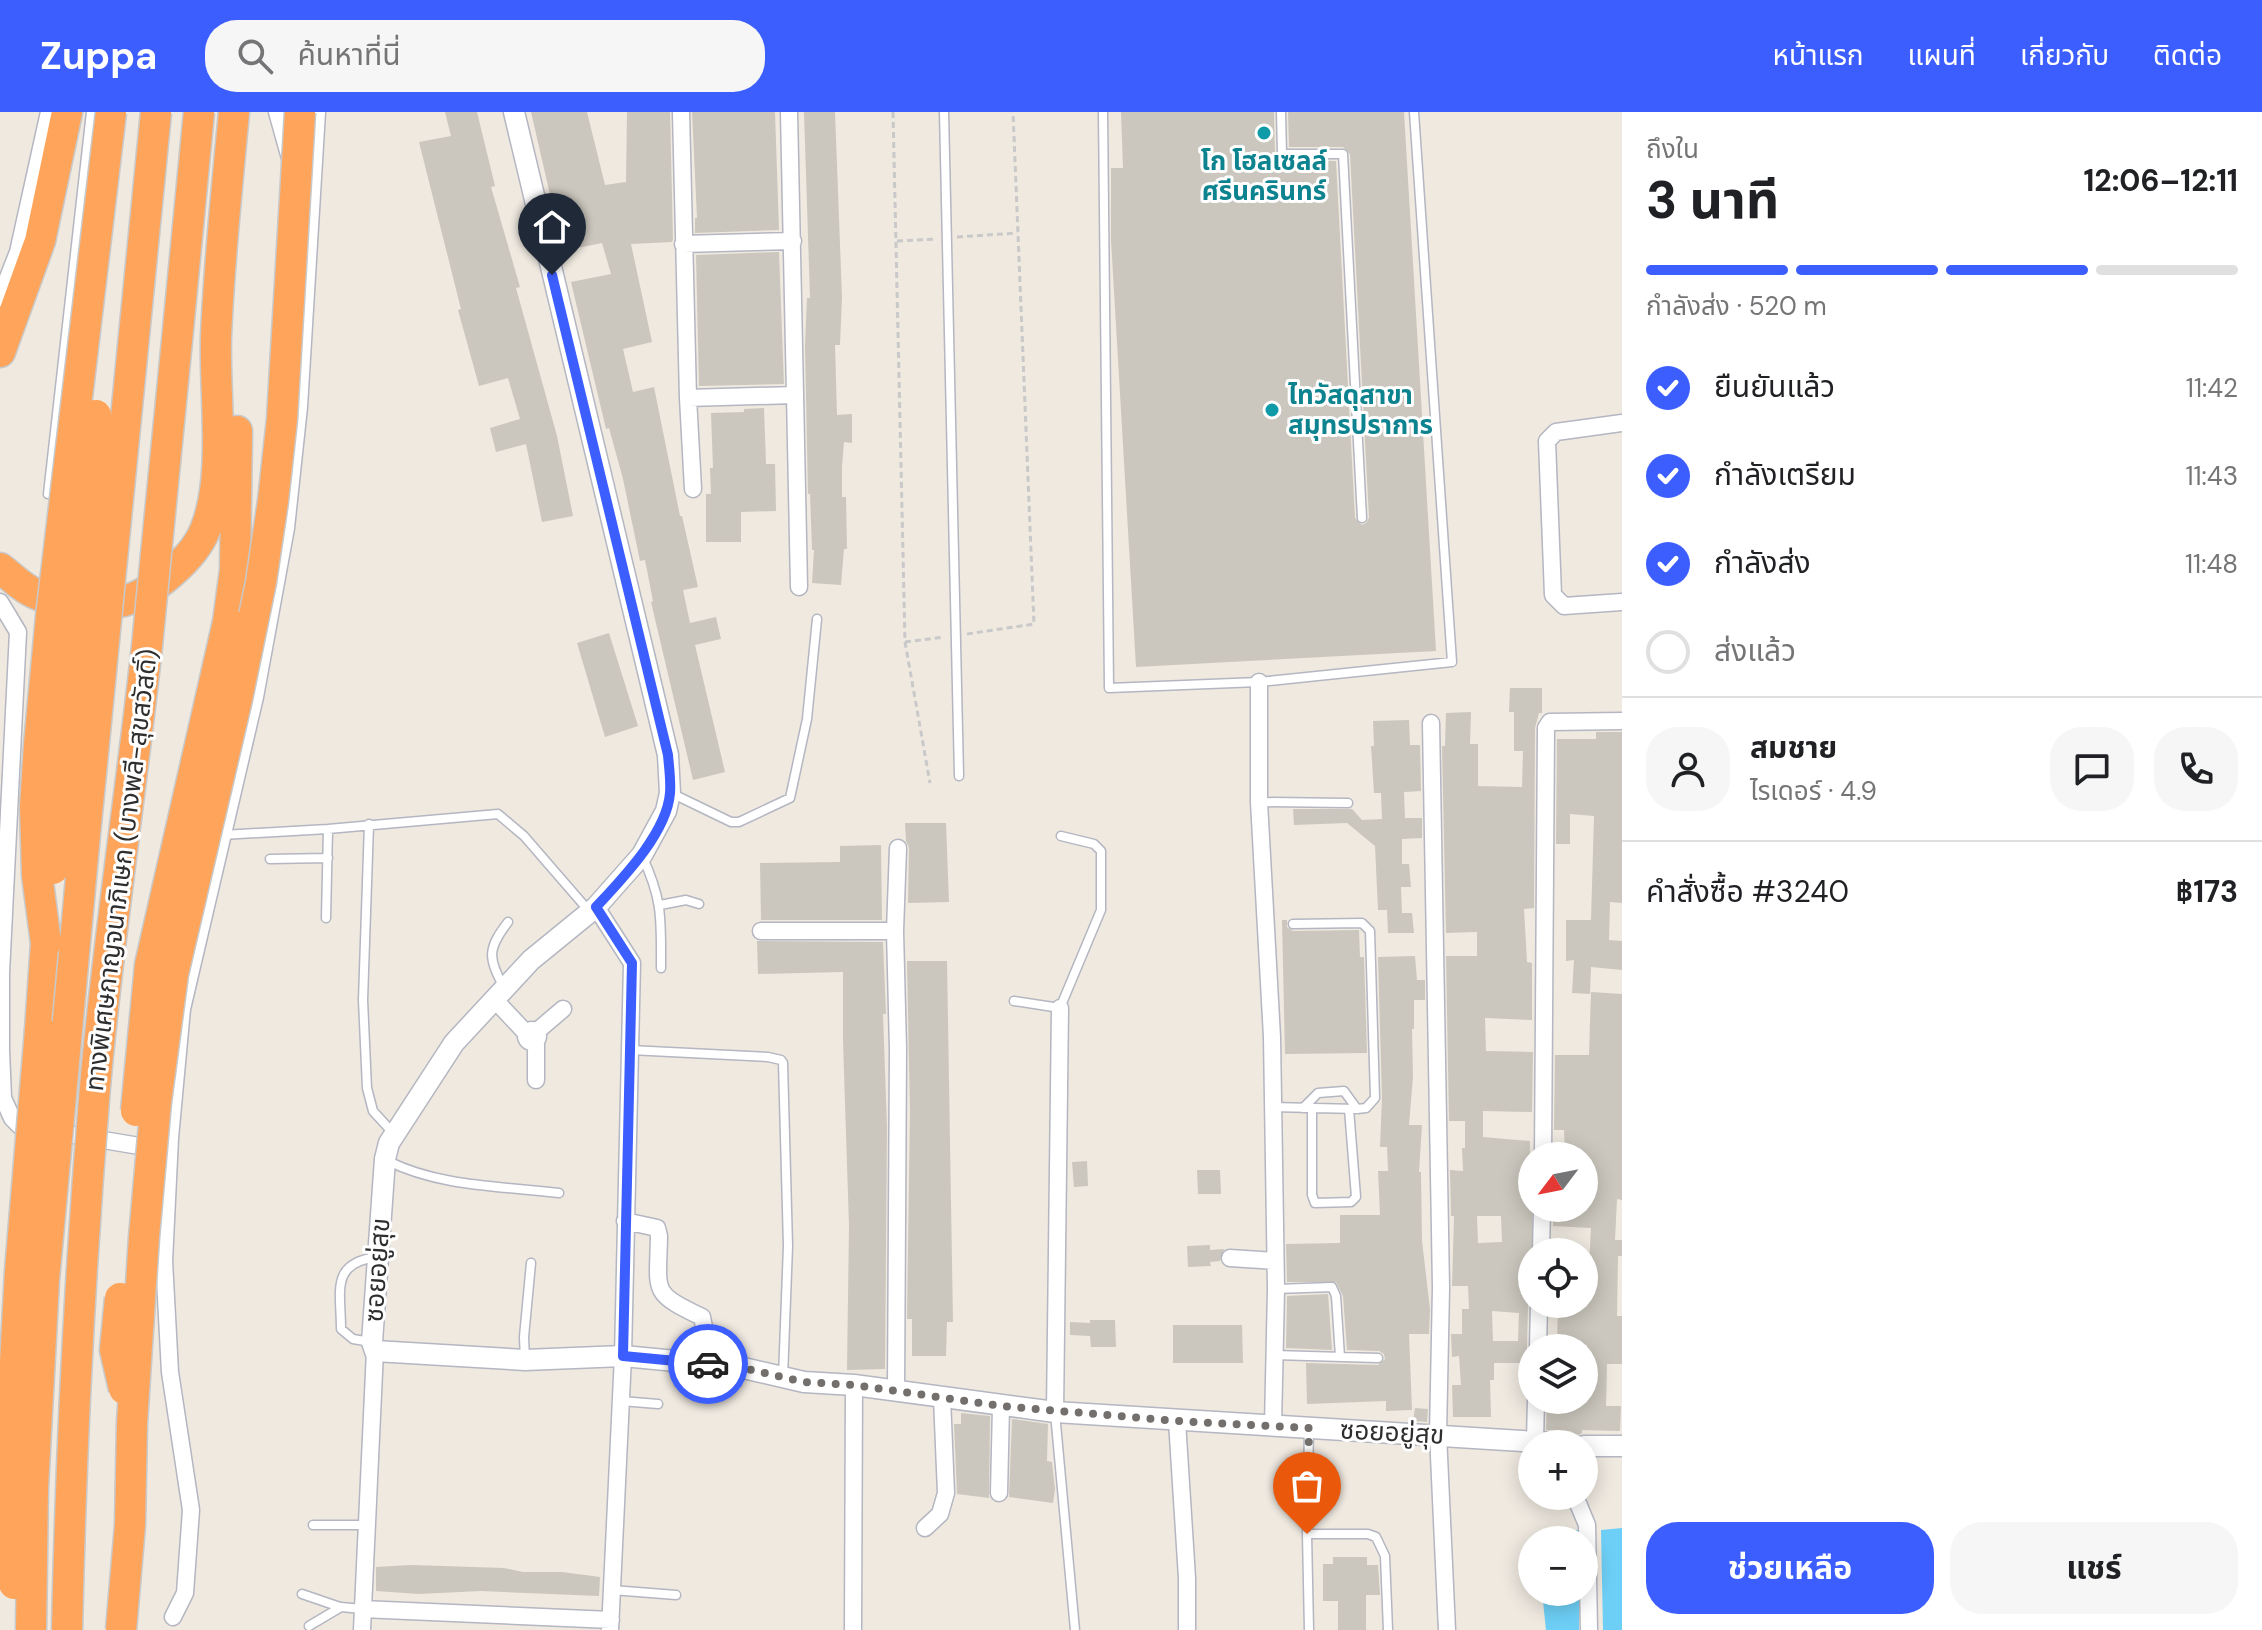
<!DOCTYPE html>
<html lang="th">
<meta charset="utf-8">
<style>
:root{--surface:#fff;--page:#f6f6f6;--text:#202124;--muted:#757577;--line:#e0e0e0;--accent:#3d5eff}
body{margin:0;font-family:"DM Sans","Noto Sans Thai",sans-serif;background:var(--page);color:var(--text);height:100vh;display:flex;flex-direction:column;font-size:30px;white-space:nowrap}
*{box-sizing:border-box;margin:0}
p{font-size:26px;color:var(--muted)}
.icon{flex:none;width:44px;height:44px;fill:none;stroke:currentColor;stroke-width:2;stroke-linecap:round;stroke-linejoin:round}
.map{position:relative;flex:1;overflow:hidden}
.panel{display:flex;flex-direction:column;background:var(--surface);width:640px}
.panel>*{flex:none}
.needle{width:52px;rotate:238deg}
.buttons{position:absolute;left:1518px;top:1030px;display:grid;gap:16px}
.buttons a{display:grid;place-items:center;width:80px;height:80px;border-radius:50%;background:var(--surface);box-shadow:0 4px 20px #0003;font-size:40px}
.pin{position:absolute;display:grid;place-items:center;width:68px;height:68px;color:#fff;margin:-82px -34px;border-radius:50% 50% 50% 0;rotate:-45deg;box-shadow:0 0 8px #0007}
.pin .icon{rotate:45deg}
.courier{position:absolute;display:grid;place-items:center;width:80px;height:80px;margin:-40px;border:6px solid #3d5eff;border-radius:50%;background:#fff;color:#222;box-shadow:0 2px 10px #0007}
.headline em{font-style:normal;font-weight:700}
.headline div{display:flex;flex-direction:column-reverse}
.headline{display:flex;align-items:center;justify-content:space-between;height:136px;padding:0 24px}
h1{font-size:52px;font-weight:700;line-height:60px}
.bar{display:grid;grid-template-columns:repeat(4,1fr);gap:12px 8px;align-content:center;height:96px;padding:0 24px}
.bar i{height:10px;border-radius:6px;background:var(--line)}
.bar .current{background:var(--accent)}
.bar p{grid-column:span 4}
.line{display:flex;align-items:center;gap:20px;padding:0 24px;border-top:2px solid var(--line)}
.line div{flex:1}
.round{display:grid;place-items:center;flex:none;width:84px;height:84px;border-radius:32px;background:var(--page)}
ol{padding:0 24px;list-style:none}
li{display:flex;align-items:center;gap:24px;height:88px}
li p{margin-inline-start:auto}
li .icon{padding:8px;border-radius:50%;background:var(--accent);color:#fff;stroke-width:4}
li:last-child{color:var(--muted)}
li i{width:44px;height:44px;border:4px solid var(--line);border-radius:50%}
.button{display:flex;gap:16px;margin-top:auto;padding:16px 24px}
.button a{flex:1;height:92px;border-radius:32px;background:var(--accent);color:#fff;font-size:32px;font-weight:700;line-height:92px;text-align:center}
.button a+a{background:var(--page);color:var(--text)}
header{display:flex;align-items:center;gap:48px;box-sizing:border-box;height:112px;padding:0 40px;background:var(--accent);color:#fff}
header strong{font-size:38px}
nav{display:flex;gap:44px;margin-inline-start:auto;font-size:28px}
.search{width:560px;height:72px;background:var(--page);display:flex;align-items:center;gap:20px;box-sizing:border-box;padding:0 28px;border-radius:32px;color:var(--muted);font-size:30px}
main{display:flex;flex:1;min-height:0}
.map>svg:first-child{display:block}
</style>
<header>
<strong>Zuppa</strong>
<div class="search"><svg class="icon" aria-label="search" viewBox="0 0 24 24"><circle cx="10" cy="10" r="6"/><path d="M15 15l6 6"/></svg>ค้นหาที่นี่</div>
<nav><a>หน้าแรก</a><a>แผนที่</a><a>เกี่ยวกับ</a><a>ติดต่อ</a></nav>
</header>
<main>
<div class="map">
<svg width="1622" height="1518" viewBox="0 0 1622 1518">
<rect width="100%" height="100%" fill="#efe9e0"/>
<!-- water -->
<path fill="#6ecff6" d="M 1622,1416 L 1622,1518 L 1603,1518 L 1601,1418 Z
M 1578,1418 L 1578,1428 L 1542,1428 L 1542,1421 Z
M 1542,1480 L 1579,1480 L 1579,1518 L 1546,1518 Z"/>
<!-- building -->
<path fill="#cbc7be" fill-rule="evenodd" d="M 445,0 L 477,0 L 495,74 L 491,75 L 520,175 L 516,176 L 557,324 L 573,404 L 542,410 L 526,332 L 496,340 L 490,316 L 520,307 L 508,266 L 479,274 L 458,198 L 461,197 L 419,30 L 451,24 Z
M 531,0 L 587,0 L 605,73 L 626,70 L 627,0 L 670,0 L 673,127 L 672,130 L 631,132 L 652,230 L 623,237 L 633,280 L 654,275 L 680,404 L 682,404 L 698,475 L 683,478 L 690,511 L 716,505 L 721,527 L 695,533 L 725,660 L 693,668 L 651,490 L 653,489 L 645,448 L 640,449 L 623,367 L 609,316 L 606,317 L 571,170 L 611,162 L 602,131 L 563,139 Z
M 692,0 L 775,0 L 779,118 L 695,121 L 695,106 L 697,106 Z
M 804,0 L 835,0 L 842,185 L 840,233 L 835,233 L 837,303 L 852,302 L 852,331 L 844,330 L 842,355 L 842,385 L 846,385 L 847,437 L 844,437 L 841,473 L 812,471 L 814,438 L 812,438 L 810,382 L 808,382 L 805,234 L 807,186 L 810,186 Z
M 1121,0 L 1274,0 L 1275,42 L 1278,48 L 1336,49 L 1355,406 L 1362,413 L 1366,411 L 1369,406 L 1350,42 L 1343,35 L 1289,35 L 1288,0 L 1404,0 L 1436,539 L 1136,555 L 1111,128 L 1111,56 L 1123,56 Z
M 779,140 L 784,272 L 699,274 L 696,143 Z
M 764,296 L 766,352 L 775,352 L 776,399 L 741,400 L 741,430 L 706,430 L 706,382 L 711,382 L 710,356 L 713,356 L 711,301 L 744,300 L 744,297 Z
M 609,521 L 638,614 L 605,625 L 577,531 Z
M 1510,576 L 1542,576 L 1542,601 L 1539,601 L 1535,616 L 1534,796 L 1524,797 L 1527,850 L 1532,851 L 1532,908 L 1485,906 L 1486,939 L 1533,940 L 1532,1000 L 1483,999 L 1483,1025 L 1530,1029 L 1529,1091 L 1532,1091 L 1532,1184 L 1528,1192 L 1527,1236 L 1532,1251 L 1494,1251 L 1494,1268 L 1490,1268 L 1491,1305 L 1453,1305 L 1452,1273 L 1461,1273 L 1459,1244 L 1452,1245 L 1451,1222 L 1462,1222 L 1462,1197 L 1469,1197 L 1468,1174 L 1452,1174 L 1454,1104 L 1451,1104 L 1450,1058 L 1463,1059 L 1462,1036 L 1465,1036 L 1465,1009 L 1449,1009 L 1446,844 L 1477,844 L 1477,820 L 1446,821 L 1442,634 L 1445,634 L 1446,601 L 1471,600 L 1470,632 L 1478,632 L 1478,674 L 1522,675 L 1523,639 L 1514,639 L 1514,600 L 1509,600 ZM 1477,1104 L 1501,1104 L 1502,1130 L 1478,1131 ZM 1492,1199 L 1519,1201 L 1518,1229 L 1493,1229 Z
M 1409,608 L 1410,633 L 1420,633 L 1421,679 L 1404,680 L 1405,706 L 1422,706 L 1422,726 L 1402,727 L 1402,752 L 1409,752 L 1411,775 L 1401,775 L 1402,801 L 1412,801 L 1414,821 L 1388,821 L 1387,798 L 1378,798 L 1375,734 L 1347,711 L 1294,713 L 1293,697 L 1352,697 L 1362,708 L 1382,707 L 1381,681 L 1374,681 L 1371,634 L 1374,634 L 1373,609 Z
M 1596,620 L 1622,620 L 1622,791 L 1610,790 L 1609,828 L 1622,829 L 1622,858 L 1591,855 L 1590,882 L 1572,881 L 1574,848 L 1566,849 L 1566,808 L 1591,808 L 1594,704 L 1570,702 L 1570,732 L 1556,732 L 1557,627 L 1596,627 Z
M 905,711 L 946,711 L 949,790 L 908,791 L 909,736 L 906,729 Z
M 881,733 L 882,808 L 761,808 L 760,751 L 840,750 L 840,734 Z
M 1282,808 L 1287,808 L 1287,815 L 1293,819 L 1359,818 L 1360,845 L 1364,845 L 1367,941 L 1285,942 Z
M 757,829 L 883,830 L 886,902 L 883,902 L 887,1015 L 885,1257 L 847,1258 L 849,1114 L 843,929 L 843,860 L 758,862 Z
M 1415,844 L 1417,868 L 1425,868 L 1425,888 L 1414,888 L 1414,917 L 1412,917 L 1413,965 L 1409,1013 L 1422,1013 L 1419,1060 L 1421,1060 L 1422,1129 L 1430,1197 L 1429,1222 L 1409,1222 L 1412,1298 L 1386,1299 L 1386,1289 L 1307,1292 L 1306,1251 L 1378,1253 L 1385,1247 L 1384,1242 L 1379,1239 L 1347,1238 L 1343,1184 L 1336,1170 L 1287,1170 L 1286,1132 L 1340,1131 L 1340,1103 L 1380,1103 L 1378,1059 L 1388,1059 L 1387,1035 L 1380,1035 L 1382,986 L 1378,845 Z
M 907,849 L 947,849 L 953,1210 L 947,1210 L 946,1244 L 912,1244 L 912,1207 L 907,1207 L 910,1000 Z
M 1591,880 L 1622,882 L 1622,1088 L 1617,1087 L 1615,1128 L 1622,1128 L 1622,1144 L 1618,1144 L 1617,1204 L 1622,1204 L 1622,1252 L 1607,1252 L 1606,1294 L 1621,1294 L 1620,1319 L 1582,1318 L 1582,1321 L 1578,1323 L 1570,1319 L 1546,1318 L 1547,1288 L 1586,1291 L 1587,1233 L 1557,1232 L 1558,1192 L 1587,1192 L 1591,1116 L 1553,1114 L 1553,1096 L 1584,1096 L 1584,1085 L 1587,1085 L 1588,1057 L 1584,1057 L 1584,1044 L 1565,1044 L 1564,1018 L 1554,1018 L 1555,943 L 1589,943 Z
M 1087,1049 L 1088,1074 L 1074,1075 L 1072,1050 Z
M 1197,1058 L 1220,1058 L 1221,1082 L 1198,1082 Z
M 1210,1133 L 1210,1138 L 1224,1137 L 1220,1149 L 1210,1150 L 1211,1154 L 1188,1155 L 1187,1134 Z
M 1328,1182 L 1332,1238 L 1286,1236 L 1287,1184 Z
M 1090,1208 L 1115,1208 L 1116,1235 L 1091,1235 L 1090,1224 L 1070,1223 L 1070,1210 L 1090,1211 Z
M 1173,1213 L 1242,1213 L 1243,1251 L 1173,1251 Z
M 1415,1296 L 1428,1297 L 1427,1310 L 1413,1309 Z
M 961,1301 L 990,1304 L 989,1386 L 957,1382 L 954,1312 L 961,1312 Z
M 1012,1307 L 1048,1312 L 1047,1349 L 1052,1350 L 1055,1377 L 1053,1391 L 1009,1385 Z
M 1333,1445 L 1367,1445 L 1367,1453 L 1378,1453 L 1380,1483 L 1366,1483 L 1366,1518 L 1338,1518 L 1338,1489 L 1323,1489 L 1323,1452 L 1333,1452 Z
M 411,1453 L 504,1456 L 523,1460 L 562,1460 L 600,1465 L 599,1484 L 481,1479 L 419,1482 L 376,1479 L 376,1455 Z"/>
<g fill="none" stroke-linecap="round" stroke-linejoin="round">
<defs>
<path id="service" d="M 944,0 L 959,664
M 1103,0 L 1109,576 L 1259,570 L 1452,550 L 1414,0
M 1281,0 L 1282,42 L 1343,42 L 1362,406
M 48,382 L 91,0
M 671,681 L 731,710 L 739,710 L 790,686 L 807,607 L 817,507
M 1259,690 L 1348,691
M 369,712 L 363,888 L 367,976 L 373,999 L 394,1022
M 222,723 L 328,717 L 498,702 L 524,724 L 589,799
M 642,744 C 663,788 661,808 661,856
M 270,747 L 328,746
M 660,793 L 686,788 L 699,792
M 326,806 L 328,717
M 504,875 C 487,846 488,836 508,810
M 1014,889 L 1060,896 L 1101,798 L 1101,739 L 1094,732 L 1061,724
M 630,938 L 768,945 L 781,948 L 783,951 L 788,1134 L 783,1265
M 1272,995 L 1357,997 L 1366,996 L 1375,986 L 1370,819 L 1362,811 L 1293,812
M 1303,996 L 1318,981 L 1344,979 L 1357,997
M 1312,996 L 1312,1083 L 1315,1091 L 1351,1090 L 1356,1085 L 1349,997
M 388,1049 C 440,1075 502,1074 559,1081
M 1276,1177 L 1332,1175 L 1336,1184 L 1340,1245
M 371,1230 L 353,1227 L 341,1217 C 341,1179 330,1151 377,1145
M 1274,1243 L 1378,1246
M 525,1248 L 524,1225 L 531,1151
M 621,1289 L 658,1292
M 1055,1301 L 1075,1518
M 1309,1316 L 1307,1422 L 1309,1518
M 313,1413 L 365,1413
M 1307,1422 L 1368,1422 L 1376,1425 L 1385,1444 L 1388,1518
M 612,1478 L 676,1483
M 302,1482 L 340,1495
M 309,1514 L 341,1495 L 362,1497"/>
<path id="minor" d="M 277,0 L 291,50
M 681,0 L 688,286 L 693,377
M 683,132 L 793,129
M 0,186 L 18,140 L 49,0
M 795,283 L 799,475
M 688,286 L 795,283 L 789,0
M 1622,311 L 1556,320 L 1547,329 L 1553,483 L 1564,494 L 1622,490
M 0,490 L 18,520 L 1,861 L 1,938 L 3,986 L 12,1006 L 20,1014 L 157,1037
M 1259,570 L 1259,690 L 1272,925 L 1276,1177 L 1273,1313
M 1431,611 L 1441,1176 L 1438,1322 L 1447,1518
M 596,795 L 632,851 L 623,1244 L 610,1518
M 761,819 L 895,819
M 494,887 L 526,921
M526 924a6 6 0 1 1 12 0a6 6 0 1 1-12 0Z
M 536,920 L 563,897
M 536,930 L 536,968
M 1543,1044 L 1546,616 L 1550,610 L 1622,609
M 625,1109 L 657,1116 L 659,1124 C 658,1181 650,1180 702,1205 L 706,1225
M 1541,1140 L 1542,1096
M 1230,1146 L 1275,1149
M 1538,1236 L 1539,1192
M 896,1279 L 898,937 L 895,819 L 898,736
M 1055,1300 L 1060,896
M 1177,1309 L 1187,1466 L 1187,1518
M 1535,1328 L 1536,1288
M 999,1381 L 1001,1294
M 1575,1384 L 1587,1413 L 1589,1518
M 925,1416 L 940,1402 L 946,1381 L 942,1286
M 362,1497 L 611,1508
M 173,1505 L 185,1481 L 191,1398 L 170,1260 L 164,1149 L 170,1026 L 182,897 L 255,585 L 286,416 L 299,295 L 317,0
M 362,1518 L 375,1239
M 853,1518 L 854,1273"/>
<path id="tertiary" d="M 514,0 L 668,643 L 670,681 L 666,699 L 642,743 L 596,795 L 531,848 L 454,931 L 389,1031 L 385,1047 L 372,1230 L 375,1239 L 525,1248 L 623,1244 L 739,1255 L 804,1270 L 854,1273 L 1055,1300 L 1569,1332
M 1584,1334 L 1622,1334"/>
<path id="motorway" d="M 0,240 L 40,129 L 67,0
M 0,456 C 11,464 22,476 34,481 C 55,491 102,495 124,489 C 153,481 194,446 205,418 C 227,366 214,282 216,225 C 219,150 227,75 234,0
M 228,510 L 235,458 L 237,319
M 40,918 L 46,831"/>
</defs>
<!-- service casing -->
<use href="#service" stroke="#b4b6c1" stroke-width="11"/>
<!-- minor casing -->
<use href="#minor" stroke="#b4b6c1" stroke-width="19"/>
<!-- tertiary casing -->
<use href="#tertiary" stroke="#b4b6c1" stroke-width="23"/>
<!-- motorway casing -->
<use href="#motorway" stroke="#c9c9c9" stroke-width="33"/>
<!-- path -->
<path stroke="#c9c9c9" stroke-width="3" stroke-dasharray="6 4" stroke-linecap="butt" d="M 893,0 L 905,530 L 930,671
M 957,125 L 1017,121
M 897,129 L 937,127
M 967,522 L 1034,512 L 1013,0
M 905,530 L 944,525"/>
<!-- service -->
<use href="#service" stroke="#fff" stroke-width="8"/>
<!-- minor -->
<use href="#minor" stroke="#fff" stroke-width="16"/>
<!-- tertiary -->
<use href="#tertiary" stroke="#fff" stroke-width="20"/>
<!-- motorway -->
<use href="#motorway" stroke="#ffa55b" stroke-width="30"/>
<defs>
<path id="motorway-bridge" d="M 53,757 L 96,303
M 46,831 L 37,763 L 35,694 L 39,633 L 51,504 L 111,0
M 136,999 L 150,853 L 228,510
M 120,1186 L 115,1238 L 124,1277
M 14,1472 L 9,1361 L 20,1159 L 40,918
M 31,1518 L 33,1376 L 44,1168 L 85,722 L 156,0
M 67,1518 C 71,1337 80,1156 95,975 C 108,827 131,681 147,534 C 166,356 181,178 199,0
M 121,1518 L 130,1413 L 132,1311 L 144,1125 L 156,990 L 173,862 L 237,587 L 261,470 L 273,389 L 282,307 L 300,0"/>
</defs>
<!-- motorway-bridge casing -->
<use href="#motorway-bridge" stroke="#c9c9c9" stroke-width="33" stroke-linecap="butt"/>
<!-- motorway-bridge -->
<use href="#motorway-bridge" stroke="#ffa55b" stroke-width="30"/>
</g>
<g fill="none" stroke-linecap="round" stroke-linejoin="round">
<!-- done -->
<path stroke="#726f6c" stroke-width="8" stroke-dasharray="0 14.4" d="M 708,1252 L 739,1255 L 804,1270 L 854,1273 L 1001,1294 L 1177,1309 L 1309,1316 L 1307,1422"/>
<!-- route -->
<path stroke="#3d5eff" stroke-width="10" d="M 552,163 L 668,643 C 669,655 671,668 670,681 C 667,721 622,767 596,795 L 632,851 L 623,1244 L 708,1252"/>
</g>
<!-- markers -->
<g fill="#0f9aa8" stroke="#fff" stroke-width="3">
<circle cx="1264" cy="21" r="8"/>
<circle cx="1272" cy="298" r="8"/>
</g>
<g text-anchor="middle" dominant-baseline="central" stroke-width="6" stroke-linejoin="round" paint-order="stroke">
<!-- culture labels -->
<g font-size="26" font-weight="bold" fill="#0d838f" stroke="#fff">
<text x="1264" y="49">โก โฮลเซลล์<tspan x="1264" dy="30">ศรีนครินทร์</tspan></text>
<text x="1288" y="283" text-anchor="start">ไทวัสดุสาขา<tspan x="1288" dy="30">สมุทรปราการ</tspan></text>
</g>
<!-- street labels -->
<g font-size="26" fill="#2e2e2e" stroke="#fff">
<text transform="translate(121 758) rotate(-83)">ทางพิเศษกาญจนาภิเษก (บางพลี-สุขสวัสดิ์)</text>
<text transform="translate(377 1158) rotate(-86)">ซอยอยู่สุข</text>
<text transform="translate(1392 1320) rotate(3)">ซอยอยู่สุข</text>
</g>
</g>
</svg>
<div class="buttons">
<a><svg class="needle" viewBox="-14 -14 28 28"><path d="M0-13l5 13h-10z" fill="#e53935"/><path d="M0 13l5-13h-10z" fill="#757577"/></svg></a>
<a><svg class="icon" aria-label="locate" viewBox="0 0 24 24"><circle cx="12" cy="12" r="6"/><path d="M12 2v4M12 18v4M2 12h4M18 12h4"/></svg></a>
<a><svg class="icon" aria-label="layers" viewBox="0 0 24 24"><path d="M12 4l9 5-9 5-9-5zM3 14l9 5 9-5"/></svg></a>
<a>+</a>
<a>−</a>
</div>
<div class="pin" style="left:1307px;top:1422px;background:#ea580c"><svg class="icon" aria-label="bag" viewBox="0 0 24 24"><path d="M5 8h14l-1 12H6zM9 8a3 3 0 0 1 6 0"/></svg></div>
<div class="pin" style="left:552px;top:163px;background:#1f2937"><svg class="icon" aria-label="home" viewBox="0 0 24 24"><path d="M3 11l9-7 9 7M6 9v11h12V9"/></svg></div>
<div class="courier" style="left:708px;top:1252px"><svg class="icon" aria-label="car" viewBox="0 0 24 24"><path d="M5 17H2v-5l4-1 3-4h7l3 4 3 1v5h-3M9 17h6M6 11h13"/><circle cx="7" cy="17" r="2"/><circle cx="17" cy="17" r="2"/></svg></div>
</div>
<section class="panel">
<div class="headline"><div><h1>3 นาที</h1><p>ถึงใน</p></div><em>12:06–12:11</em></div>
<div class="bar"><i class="current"></i><i class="current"></i><i class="current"></i><i></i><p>กำลังส่ง · 520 m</p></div>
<ol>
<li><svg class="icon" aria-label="check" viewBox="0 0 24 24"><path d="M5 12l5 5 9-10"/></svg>ยืนยันแล้ว<p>11:42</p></li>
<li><svg class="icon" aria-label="check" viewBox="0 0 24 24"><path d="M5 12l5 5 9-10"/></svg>กำลังเตรียม<p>11:43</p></li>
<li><svg class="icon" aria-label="check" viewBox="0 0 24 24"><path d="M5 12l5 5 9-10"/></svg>กำลังส่ง<p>11:48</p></li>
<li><i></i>ส่งแล้ว</li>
</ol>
<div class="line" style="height:144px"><a class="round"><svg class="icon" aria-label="person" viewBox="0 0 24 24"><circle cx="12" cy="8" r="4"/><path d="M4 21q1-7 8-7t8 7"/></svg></a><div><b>สมชาย</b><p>ไรเดอร์ · 4.9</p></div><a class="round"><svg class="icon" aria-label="chat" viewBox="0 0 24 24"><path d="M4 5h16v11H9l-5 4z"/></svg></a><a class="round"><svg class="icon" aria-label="phone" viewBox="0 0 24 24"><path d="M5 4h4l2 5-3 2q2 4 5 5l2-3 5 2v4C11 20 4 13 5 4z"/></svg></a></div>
<div class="line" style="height:104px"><div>คำสั่งซื้อ #3240</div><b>฿173</b></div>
<div class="button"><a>ช่วยเหลือ</a><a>แชร์</a></div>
</section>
</main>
